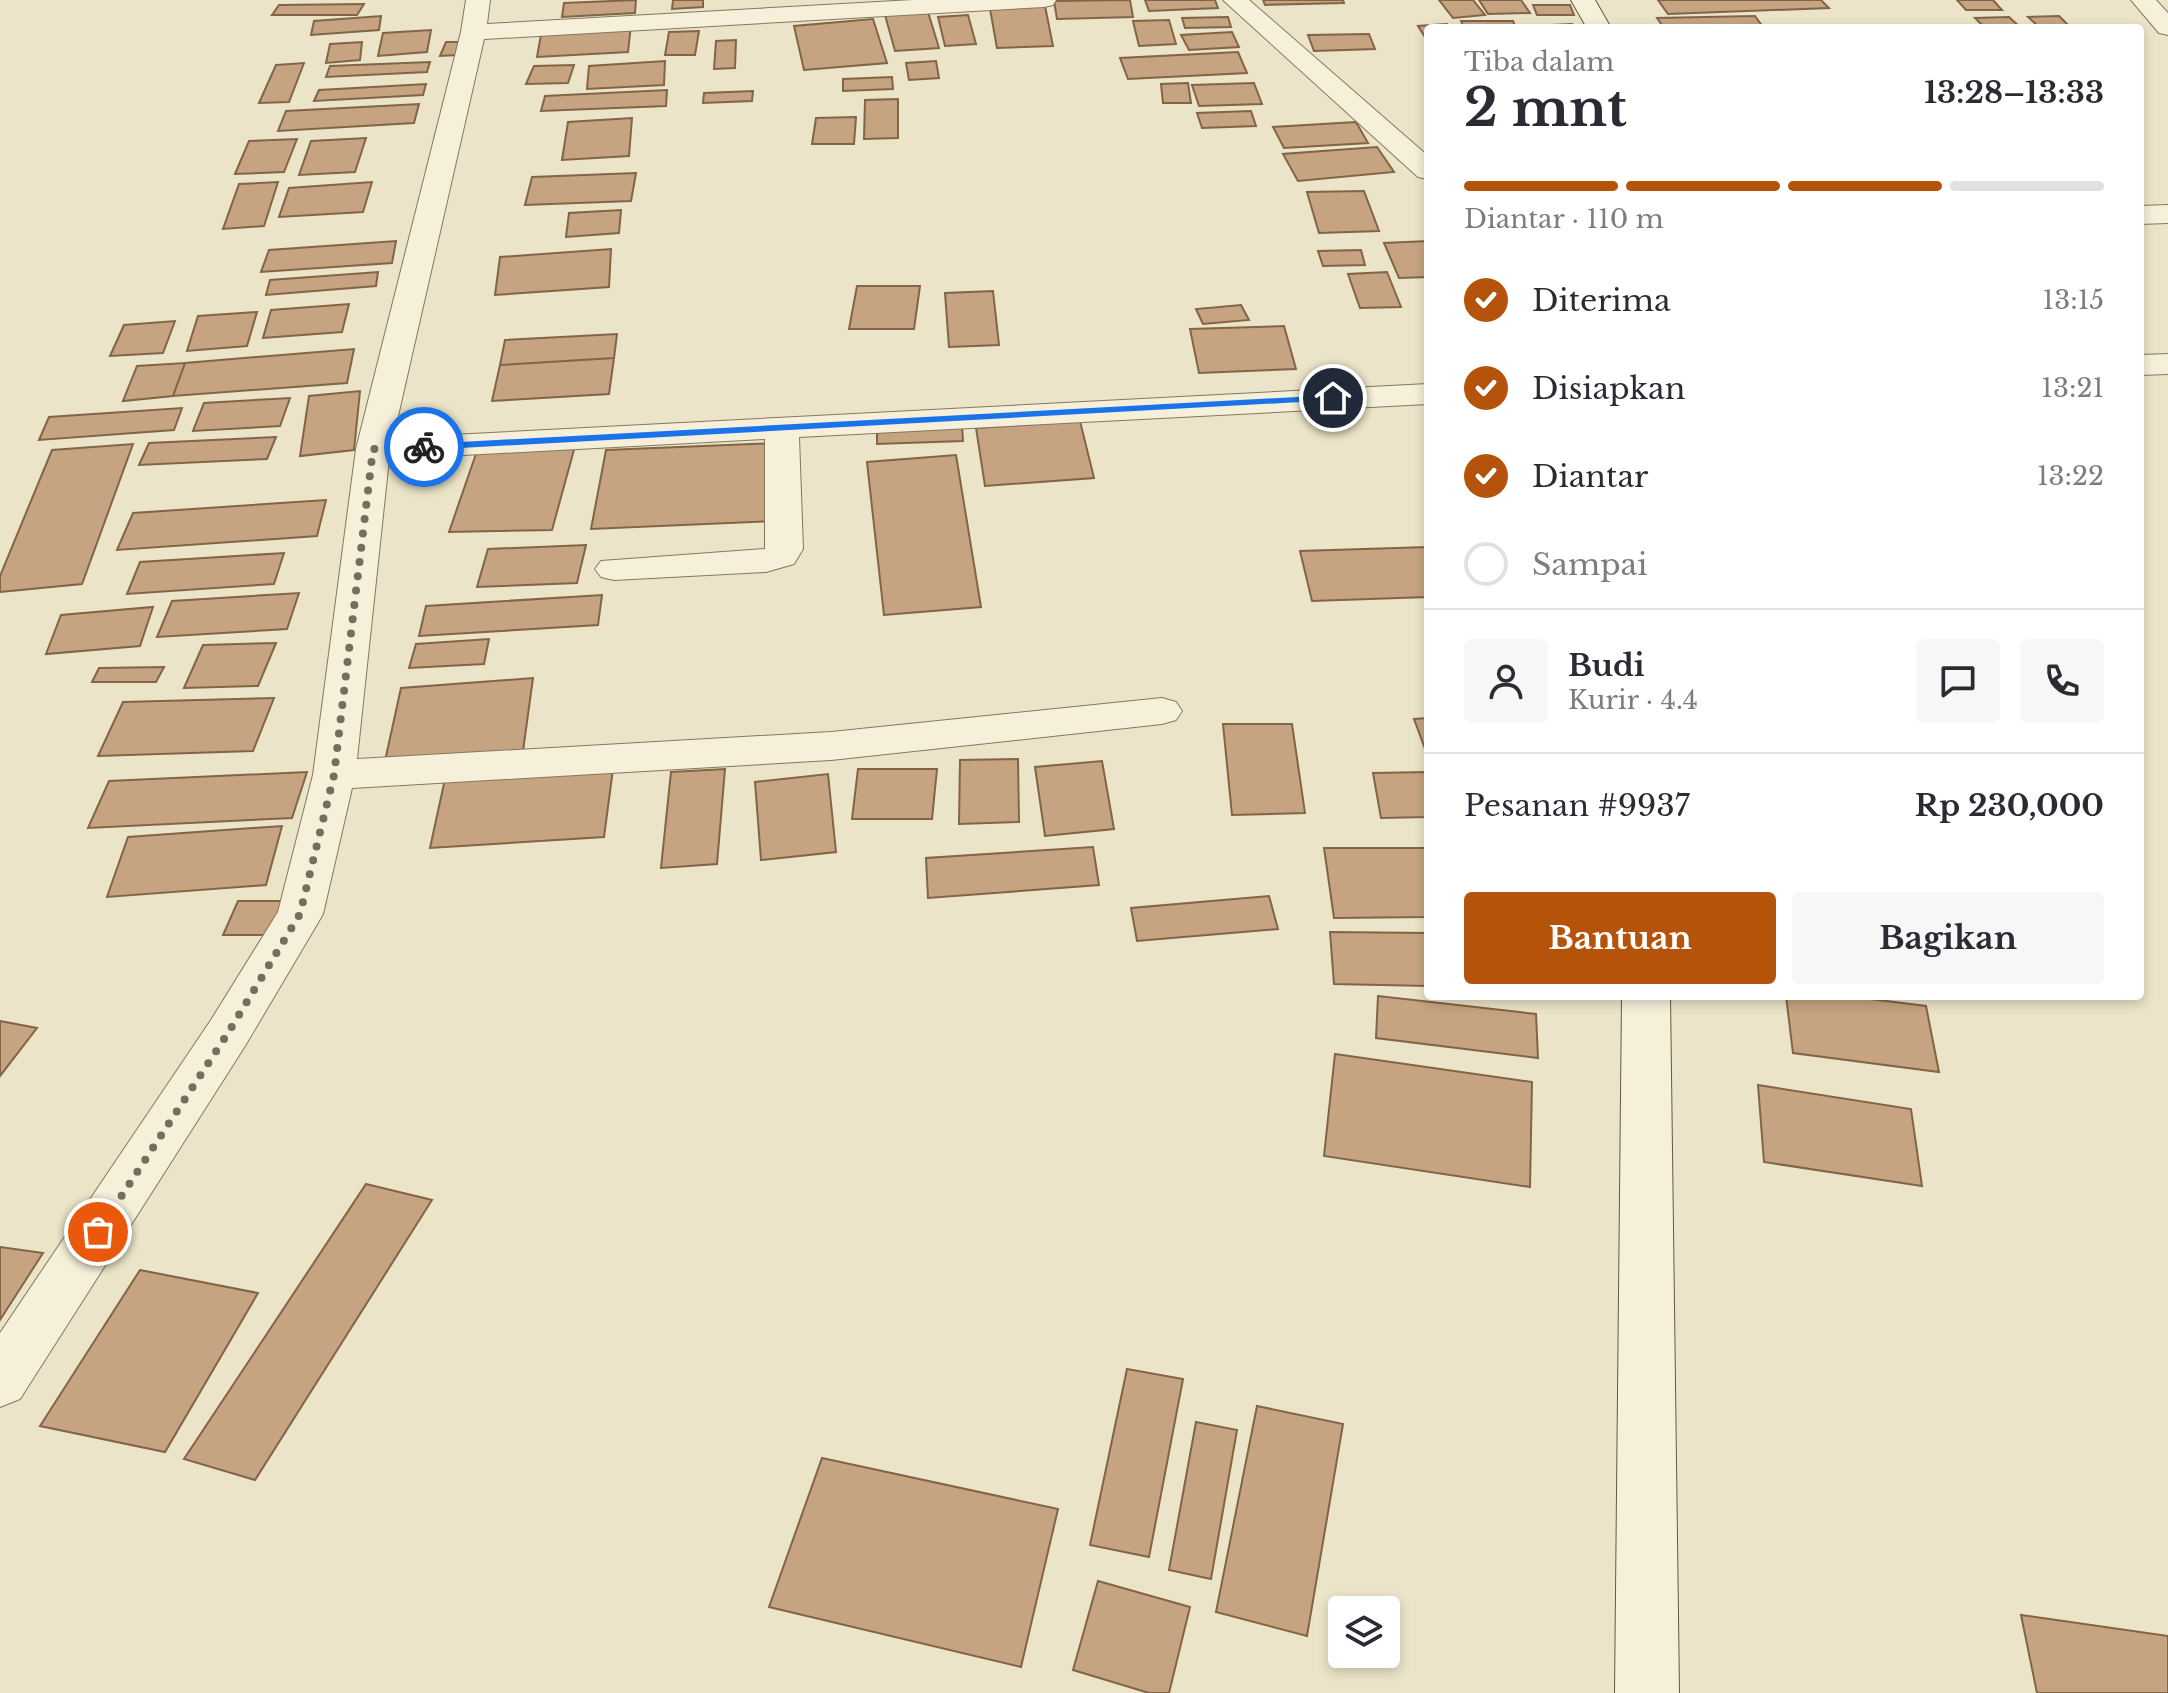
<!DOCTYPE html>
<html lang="id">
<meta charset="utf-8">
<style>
:root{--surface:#fff;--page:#f7f7f7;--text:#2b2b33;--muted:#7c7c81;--line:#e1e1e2;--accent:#b45309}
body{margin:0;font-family:"Libre Baskerville",serif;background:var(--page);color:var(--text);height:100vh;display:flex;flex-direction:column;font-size:30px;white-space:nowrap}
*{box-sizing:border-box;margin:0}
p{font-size:26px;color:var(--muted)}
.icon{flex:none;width:44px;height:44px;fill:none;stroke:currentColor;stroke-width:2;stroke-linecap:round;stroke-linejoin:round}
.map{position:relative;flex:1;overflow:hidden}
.drawer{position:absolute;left:1424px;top:24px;width:720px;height:976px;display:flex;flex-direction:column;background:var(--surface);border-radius:8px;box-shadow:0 4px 12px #0003}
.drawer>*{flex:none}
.controls{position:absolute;left:1328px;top:1596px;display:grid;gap:16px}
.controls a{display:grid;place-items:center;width:72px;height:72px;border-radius:8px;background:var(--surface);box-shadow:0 4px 12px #0003;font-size:40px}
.pin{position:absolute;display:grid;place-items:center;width:68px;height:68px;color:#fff;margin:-34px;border:4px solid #fff;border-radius:50%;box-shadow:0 2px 8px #0007}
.courier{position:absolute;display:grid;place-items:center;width:80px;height:80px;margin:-40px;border:6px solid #1a73e8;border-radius:50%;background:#fff;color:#222;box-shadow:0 2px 10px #0007}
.head em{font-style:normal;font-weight:700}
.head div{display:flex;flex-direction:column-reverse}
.head{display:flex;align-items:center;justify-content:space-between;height:136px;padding:0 40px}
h1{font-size:52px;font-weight:700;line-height:60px}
.bar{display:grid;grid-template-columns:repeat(4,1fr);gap:12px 8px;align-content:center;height:96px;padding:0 40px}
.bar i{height:10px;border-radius:6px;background:var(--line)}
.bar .selected{background:var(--accent)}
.bar p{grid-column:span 4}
.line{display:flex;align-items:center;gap:20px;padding:0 40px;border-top:2px solid var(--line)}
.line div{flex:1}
.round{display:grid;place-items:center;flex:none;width:84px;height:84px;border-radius:8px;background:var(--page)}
ol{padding:0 40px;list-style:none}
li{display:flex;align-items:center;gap:24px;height:88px}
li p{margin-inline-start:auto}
li .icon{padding:8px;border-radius:50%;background:var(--accent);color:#fff;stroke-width:4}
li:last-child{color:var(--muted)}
li i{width:44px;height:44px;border:4px solid var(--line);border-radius:50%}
.primary-button{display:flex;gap:16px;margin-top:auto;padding:16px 40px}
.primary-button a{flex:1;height:92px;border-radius:8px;background:var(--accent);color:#fff;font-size:32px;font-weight:700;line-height:92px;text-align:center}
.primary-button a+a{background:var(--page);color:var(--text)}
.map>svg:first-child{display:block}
</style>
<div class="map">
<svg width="2168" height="1693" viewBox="0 0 2168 1693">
<rect width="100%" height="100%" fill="#ebe4c8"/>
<!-- building -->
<path fill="#c6a481" stroke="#826446" stroke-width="2" d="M 636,0 L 635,13 L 562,17 L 564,3 Z
M 673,0 L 703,0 L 703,7 L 672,9 Z
M 1130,0 L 1133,17 L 1057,19 L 1054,1 Z
M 1145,0 L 1215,0 L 1218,8 L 1149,11 Z
M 1263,0 L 1343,0 L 1344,3 L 1265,5 Z
M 1439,0 L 1473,0 L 1485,15 L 1453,18 Z
M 1479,0 L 1521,0 L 1530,13 L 1488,14 Z
M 1658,0 L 1821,0 L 1829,8 L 1668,14 Z
M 1957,0 L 1993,0 L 2002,10 L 1966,10 Z
M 364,4 L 357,15 L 272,15 L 279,5 Z
M 1533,5 L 1570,5 L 1574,15 L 1537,15 Z
M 1045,6 L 1053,46 L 997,48 L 990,9 Z
M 928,12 L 939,48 L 895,51 L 885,15 Z
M 968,15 L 976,44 L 945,46 L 938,17 Z
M 381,16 L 379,30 L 311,35 L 314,21 Z
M 1755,16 L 1763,27 L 1664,28 L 1657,18 Z
M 2059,16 L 2071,28 L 2040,28 L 2028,17 Z
M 1228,17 L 1231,27 L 1185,28 L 1182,18 Z
M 2009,17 L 2021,28 L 1985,28 L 1975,18 Z
M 873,19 L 887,63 L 804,70 L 794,26 Z
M 1169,20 L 1176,44 L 1139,46 L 1133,21 Z
M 1461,21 L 1513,21 L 1516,28 L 1464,28 Z
M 1447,24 L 1450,28 L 1428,28 L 1428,37 L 1425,37 L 1418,26 Z
M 1572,24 L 1576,28 L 1529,26 Z
M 631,25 L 628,52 L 537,57 L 542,29 Z
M 431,30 L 427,52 L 378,56 L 383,33 Z
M 699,31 L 695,55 L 665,55 L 669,32 Z
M 1232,32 L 1239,47 L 1189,50 L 1181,35 Z
M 1369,34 L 1375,49 L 1314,51 L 1308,35 Z
M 736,40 L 735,68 L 714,69 L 716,41 Z
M 362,42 L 360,60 L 326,63 L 330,44 Z
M 446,42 L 464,42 L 458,55 L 440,56 Z
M 1238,52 L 1247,73 L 1128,79 L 1120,58 Z
M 665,61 L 664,85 L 587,89 L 589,66 Z
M 936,61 L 939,78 L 909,80 L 906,63 Z
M 430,62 L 427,72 L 326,77 L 330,66 Z
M 304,63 L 289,102 L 259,103 L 276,65 Z
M 574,65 L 568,83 L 526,84 L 534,66 Z
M 892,77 L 893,89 L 843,91 L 843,79 Z
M 1188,83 L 1191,103 L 1163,103 L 1161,84 Z
M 1254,83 L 1262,104 L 1199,106 L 1192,85 Z
M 426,84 L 423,95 L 314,101 L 319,90 Z
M 667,90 L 666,106 L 541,111 L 545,96 Z
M 753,91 L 752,101 L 703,103 L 704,93 Z
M 898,99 L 898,138 L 864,139 L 865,100 Z
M 419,104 L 414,123 L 278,131 L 286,111 Z
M 1251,111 L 1256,126 L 1202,128 L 1197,113 Z
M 856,117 L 854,144 L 812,144 L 816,118 Z
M 632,118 L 629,156 L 562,160 L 568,122 Z
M 1356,122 L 1368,143 L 1284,148 L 1273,127 Z
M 366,138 L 355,172 L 299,175 L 311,141 Z
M 297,139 L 284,172 L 235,174 L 249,141 Z
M 1377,147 L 1394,172 L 1298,181 L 1283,154 Z
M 636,173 L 631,201 L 525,205 L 532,177 Z
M 278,182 L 264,226 L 223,229 L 239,184 Z
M 372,182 L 363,212 L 279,217 L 289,188 Z
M 1364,191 L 1379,231 L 1319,233 L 1307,192 Z
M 621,210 L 619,233 L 566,237 L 569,213 Z
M 396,241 L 392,263 L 261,272 L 269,250 Z
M 1428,241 L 1428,277 L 1399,278 L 1384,243 Z
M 611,249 L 609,287 L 495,295 L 500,257 Z
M 1361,250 L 1365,265 L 1323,266 L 1318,251 Z
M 378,272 L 376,286 L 266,295 L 270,280 Z
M 1387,272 L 1401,307 L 1360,308 L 1348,274 Z
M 857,286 L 920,286 L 914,329 L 849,329 Z
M 993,291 L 999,345 L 949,347 L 945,293 Z
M 349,304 L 342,332 L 263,338 L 271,310 Z
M 1241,305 L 1249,320 L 1203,324 L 1196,309 Z
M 257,312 L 247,346 L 187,351 L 198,316 Z
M 175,321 L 163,353 L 110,356 L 124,325 Z
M 1284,326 L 1296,369 L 1199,373 L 1190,329 Z
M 617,334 L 614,358 L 500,365 L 505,340 Z
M 354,349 L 347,383 L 173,396 L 185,363 Z
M 614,358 L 609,394 L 492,401 L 500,365 Z
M 185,363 L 173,396 L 123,401 L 137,366 Z
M 360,391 L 354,450 L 300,456 L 309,396 Z
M 290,398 L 280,426 L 193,431 L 204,403 Z
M 182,408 L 174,430 L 39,440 L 49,417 Z
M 1080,421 L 1094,478 L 985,486 L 976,428 Z
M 962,426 L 963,441 L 877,444 L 877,429 Z
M 276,437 L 267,459 L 139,465 L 149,443 Z
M 779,443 L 773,521 L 591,529 L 606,450 Z
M 133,444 L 82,584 L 0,592 L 0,576 L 52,450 Z
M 575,446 L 552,530 L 449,532 L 478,448 Z
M 956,455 L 981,607 L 884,615 L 867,462 Z
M 326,500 L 317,536 L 117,550 L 133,513 Z
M 586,545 L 577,583 L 477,587 L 488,549 Z
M 1428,547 L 1428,597 L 1312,601 L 1300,551 Z
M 284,553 L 274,584 L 127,594 L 140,562 Z
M 299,593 L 287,629 L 157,637 L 172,601 Z
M 602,595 L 598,625 L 419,636 L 426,606 Z
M 153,607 L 140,646 L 46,654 L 61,615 Z
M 489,639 L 484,664 L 409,668 L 416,644 Z
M 276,643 L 258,686 L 184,688 L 203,645 Z
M 164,667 L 156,682 L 92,682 L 99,668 Z
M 533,678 L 523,751 L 385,761 L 401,688 Z
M 274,698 L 253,751 L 98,756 L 123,702 Z
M 1428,718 L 1428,757 L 1414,719 Z
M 1223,724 L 1292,724 L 1305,813 L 1232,815 Z
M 1018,759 L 1019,822 L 959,824 L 960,760 Z
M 1102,761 L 1114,829 L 1045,836 L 1035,767 Z
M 613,769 L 604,837 L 430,848 L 445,779 Z
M 725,769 L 717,864 L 661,868 L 671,772 Z
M 858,769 L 937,769 L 932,819 L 852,819 Z
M 307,772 L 292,818 L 88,828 L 109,781 Z
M 1428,772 L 1428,817 L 1381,818 L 1373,773 Z
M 828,774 L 836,852 L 761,860 L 755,782 Z
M 282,826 L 266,885 L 107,897 L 128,837 Z
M 1093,847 L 1099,885 L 928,898 L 926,858 Z
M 1324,848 L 1428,848 L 1428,917 L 1334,918 Z
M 1269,896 L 1278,929 L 1137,941 L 1131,908 Z
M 238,901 L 294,901 L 280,935 L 223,935 Z
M 1330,932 L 1428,933 L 1428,986 L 1334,984 Z
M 1378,996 L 1536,1014 L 1538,1058 L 1376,1038 Z
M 1786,996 L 1846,996 L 1926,1006 L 1939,1072 L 1793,1053 Z
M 0,1021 L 37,1028 L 0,1076 Z
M 1335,1054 L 1532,1082 L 1530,1187 L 1324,1156 Z
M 1758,1085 L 1911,1109 L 1922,1186 L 1764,1162 Z
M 366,1184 L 432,1200 L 255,1480 L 184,1459 Z
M 0,1247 L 43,1253 L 0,1320 Z
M 140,1270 L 258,1293 L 165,1452 L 40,1426 Z
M 1127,1369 L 1183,1379 L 1149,1557 L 1090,1545 Z
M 1257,1406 L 1343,1424 L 1307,1636 L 1216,1612 Z
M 1196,1422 L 1237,1430 L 1211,1579 L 1169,1570 Z
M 822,1458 L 1058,1509 L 1021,1667 L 769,1607 Z
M 1098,1581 L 1190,1607 L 1169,1693 L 1149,1693 L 1073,1670 Z
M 2021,1615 L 2168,1636 L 2168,1693 L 2037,1693 Z"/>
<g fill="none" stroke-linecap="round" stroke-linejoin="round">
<defs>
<path id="street" d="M 466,0 L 490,0 L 487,24 L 913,0 L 1056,0 L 1053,5 L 1044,7 L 484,39 L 393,438 L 1428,384 L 1428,404 L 799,437 L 803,549 L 794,564 L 766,572 L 614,580 L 601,577 L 595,569 L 601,561 L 765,549 L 765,439 L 389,459 L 357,759 L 831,732 L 1162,698 L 1176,702 L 1182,711 L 1176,720 L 1162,724 L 831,760 L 352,788 L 323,914 L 316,926 L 245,1046 L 20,1399 L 0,1407 L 0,1333 L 211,1020 L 278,912 L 313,775 L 356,449 L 461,32 Z
M 1223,0 L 1249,0 L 1428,156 L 1428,179 L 1418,177 Z
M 2131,0 L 2156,0 L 2168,13 L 2168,35 L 2159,33 Z
M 2168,205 L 2168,223 L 2140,224 L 2140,206 Z
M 2168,354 L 2168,374 L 2140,375 L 2140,355 Z"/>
<path id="secondary" d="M 1571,0 L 1595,0 L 1611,28 L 1587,28 Z
M 1622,996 L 1670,996 L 1679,1693 L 1615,1693 Z"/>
</defs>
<!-- street casing -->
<use href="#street" stroke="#85775e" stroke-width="2"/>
<!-- secondary casing -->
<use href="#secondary" stroke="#675841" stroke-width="2"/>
<!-- street -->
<use href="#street" fill="#f6f0da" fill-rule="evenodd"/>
<!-- secondary -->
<use href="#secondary" fill="#f6f0da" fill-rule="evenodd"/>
</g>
<!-- route -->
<path fill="#1a73e8" d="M 1333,395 L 1337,400 L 424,450 L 419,447 L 424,444 Z"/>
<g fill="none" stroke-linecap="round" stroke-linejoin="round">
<!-- done -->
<path stroke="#766d5b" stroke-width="8" stroke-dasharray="0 14.4" d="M 98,1232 L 228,1033 L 300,914 L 334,775 L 373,449 L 424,447"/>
</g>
</svg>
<div class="controls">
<a><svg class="icon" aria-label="layers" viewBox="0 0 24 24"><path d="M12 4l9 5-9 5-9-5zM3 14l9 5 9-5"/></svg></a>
</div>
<div class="pin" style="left:98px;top:1232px;background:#ea580c"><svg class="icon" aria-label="bag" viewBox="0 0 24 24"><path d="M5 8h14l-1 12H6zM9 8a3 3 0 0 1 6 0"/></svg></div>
<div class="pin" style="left:1333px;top:398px;background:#1f2937"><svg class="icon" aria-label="home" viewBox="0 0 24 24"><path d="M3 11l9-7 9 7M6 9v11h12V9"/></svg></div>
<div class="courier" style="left:424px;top:447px"><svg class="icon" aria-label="bike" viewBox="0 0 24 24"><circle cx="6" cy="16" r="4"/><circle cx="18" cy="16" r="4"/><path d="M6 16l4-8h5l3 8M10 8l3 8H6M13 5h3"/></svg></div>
<section class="drawer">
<div class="head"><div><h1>2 mnt</h1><p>Tiba dalam</p></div><em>13:28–13:33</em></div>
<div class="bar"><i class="selected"></i><i class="selected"></i><i class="selected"></i><i></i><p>Diantar · 110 m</p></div>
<ol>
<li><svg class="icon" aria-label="check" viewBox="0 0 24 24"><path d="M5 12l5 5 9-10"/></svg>Diterima<p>13:15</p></li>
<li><svg class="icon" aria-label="check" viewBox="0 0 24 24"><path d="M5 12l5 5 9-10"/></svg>Disiapkan<p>13:21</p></li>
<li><svg class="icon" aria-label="check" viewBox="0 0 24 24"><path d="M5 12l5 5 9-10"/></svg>Diantar<p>13:22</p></li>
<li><i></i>Sampai</li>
</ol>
<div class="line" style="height:144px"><a class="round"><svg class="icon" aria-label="person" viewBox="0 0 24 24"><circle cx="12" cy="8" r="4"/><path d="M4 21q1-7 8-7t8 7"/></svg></a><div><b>Budi</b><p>Kurir · 4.4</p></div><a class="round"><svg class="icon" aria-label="chat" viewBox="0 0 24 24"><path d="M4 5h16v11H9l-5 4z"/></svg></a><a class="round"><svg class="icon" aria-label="phone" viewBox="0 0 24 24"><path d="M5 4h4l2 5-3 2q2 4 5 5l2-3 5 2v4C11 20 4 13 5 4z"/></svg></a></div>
<div class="line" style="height:104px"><div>Pesanan #9937</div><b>Rp 230,000</b></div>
<div class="primary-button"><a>Bantuan</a><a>Bagikan</a></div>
</section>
</div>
